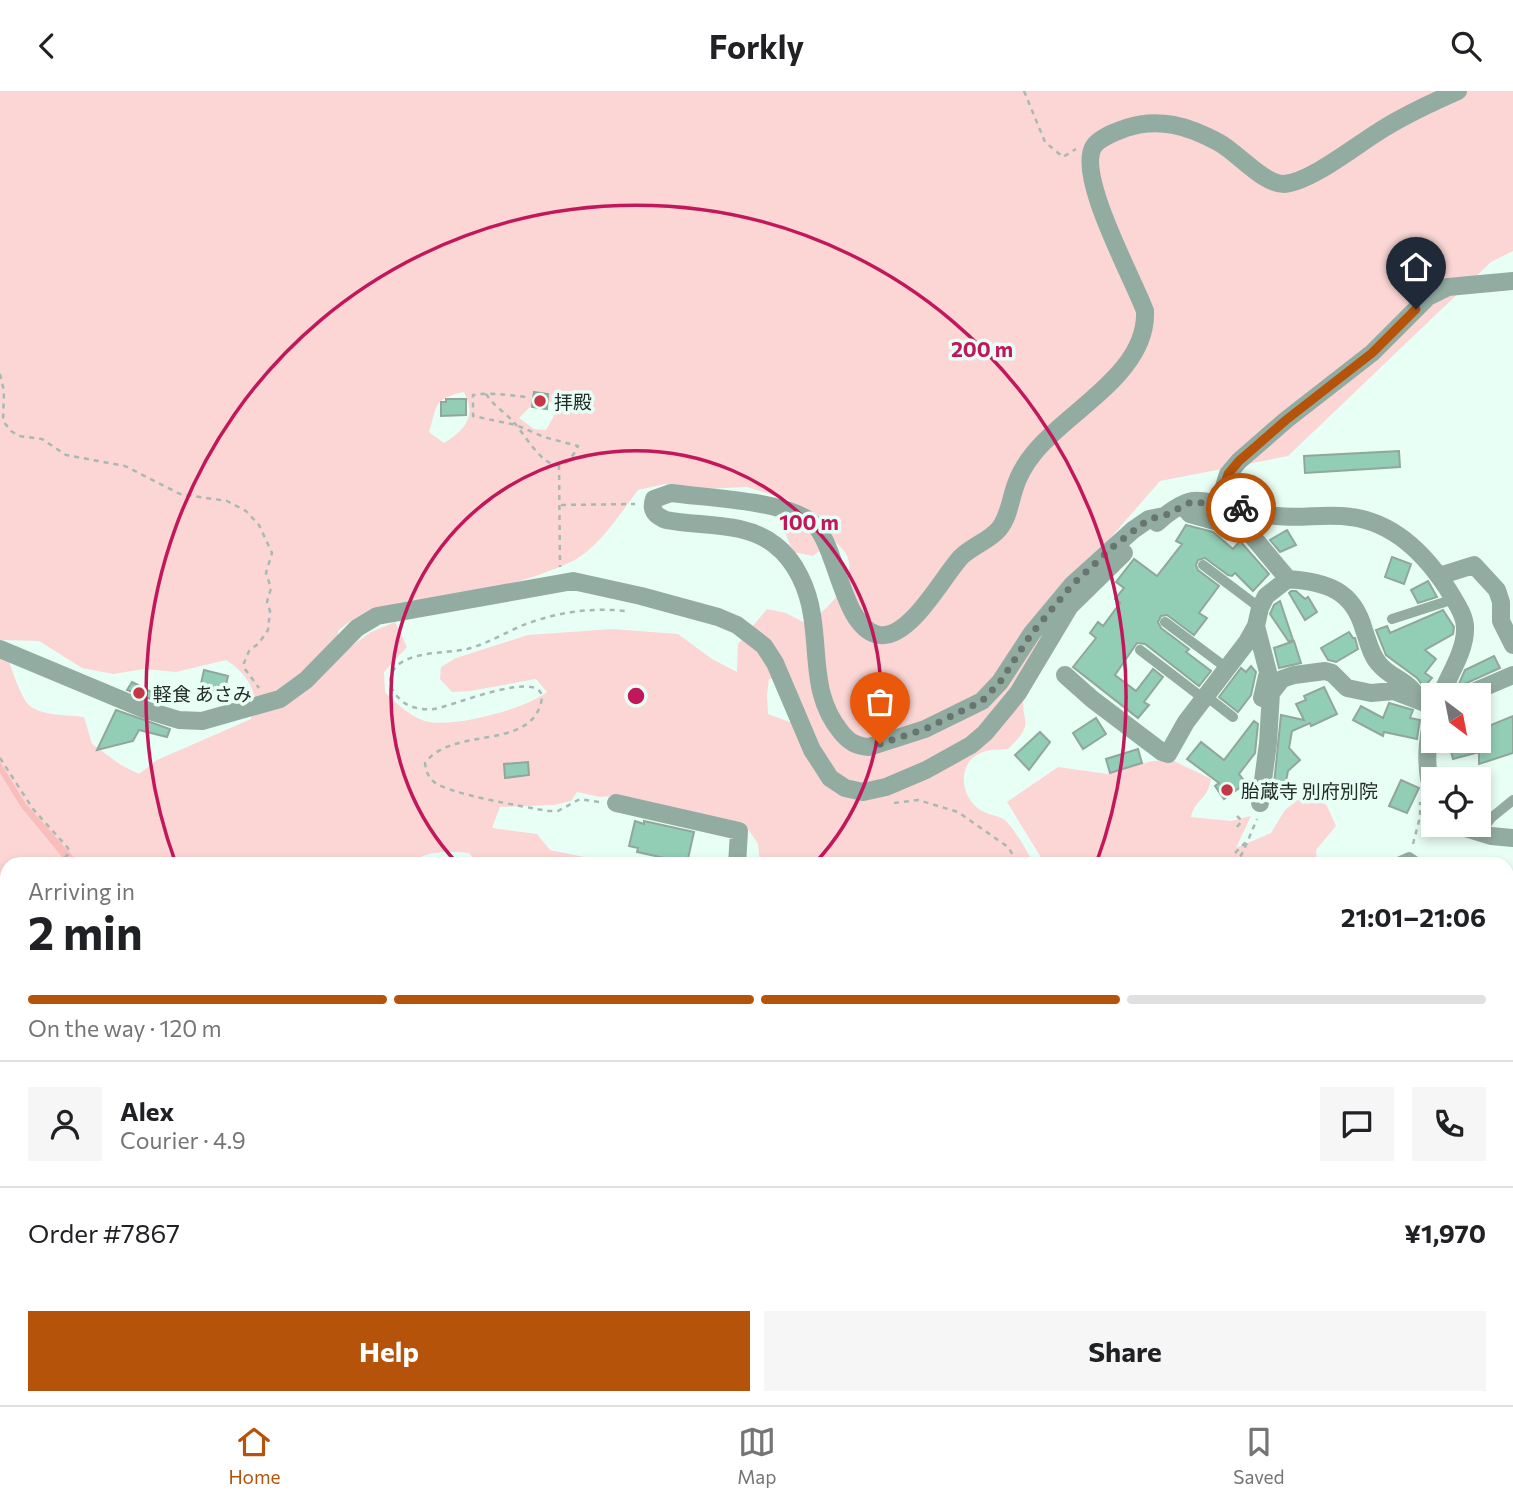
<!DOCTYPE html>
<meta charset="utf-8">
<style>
:root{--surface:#fff;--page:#f6f6f6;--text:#202124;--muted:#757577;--line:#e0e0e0;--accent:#b45309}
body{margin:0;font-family:Commissioner,"Noto Sans JP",sans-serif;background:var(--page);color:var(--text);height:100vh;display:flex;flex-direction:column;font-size:26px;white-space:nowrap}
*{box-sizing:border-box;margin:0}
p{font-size:23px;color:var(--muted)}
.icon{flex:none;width:38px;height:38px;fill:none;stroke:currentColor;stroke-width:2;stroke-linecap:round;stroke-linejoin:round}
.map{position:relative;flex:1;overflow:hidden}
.details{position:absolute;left:0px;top:766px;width:1514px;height:548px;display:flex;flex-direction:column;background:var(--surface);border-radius:21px 21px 0 0;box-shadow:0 4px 10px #0003}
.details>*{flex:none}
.needle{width:46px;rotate:148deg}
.buttons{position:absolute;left:1421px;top:592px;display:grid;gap:14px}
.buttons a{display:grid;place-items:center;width:70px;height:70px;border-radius:0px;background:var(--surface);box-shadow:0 4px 10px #0003;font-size:35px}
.pin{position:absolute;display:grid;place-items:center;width:60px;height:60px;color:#fff;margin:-72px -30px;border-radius:50% 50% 50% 0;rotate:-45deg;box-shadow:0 0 7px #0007}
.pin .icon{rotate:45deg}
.courier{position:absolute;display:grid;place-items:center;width:70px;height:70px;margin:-35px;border:5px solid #b45309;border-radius:50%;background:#fff;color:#222;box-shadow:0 2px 9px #0007}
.summary em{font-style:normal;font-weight:700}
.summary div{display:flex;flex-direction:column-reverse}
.summary{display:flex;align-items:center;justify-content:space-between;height:119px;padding:0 28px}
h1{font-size:46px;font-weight:700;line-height:52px}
.bar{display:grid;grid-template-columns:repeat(4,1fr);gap:10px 7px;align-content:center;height:84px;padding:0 28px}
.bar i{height:9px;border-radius:5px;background:var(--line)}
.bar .active{background:var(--accent)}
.bar p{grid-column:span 4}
.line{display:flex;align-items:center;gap:18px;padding:0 28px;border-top:2px solid var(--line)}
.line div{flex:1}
.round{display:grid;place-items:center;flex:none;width:74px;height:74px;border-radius:0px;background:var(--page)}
.cta{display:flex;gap:14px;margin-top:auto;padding:14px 28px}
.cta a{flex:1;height:80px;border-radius:0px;background:var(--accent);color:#fff;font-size:28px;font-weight:700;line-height:80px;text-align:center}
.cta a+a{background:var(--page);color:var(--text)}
header{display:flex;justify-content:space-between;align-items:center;height:91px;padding:0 28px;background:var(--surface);font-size:32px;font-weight:700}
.dock{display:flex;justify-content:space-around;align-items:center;height:98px;border-top:2px solid var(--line);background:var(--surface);font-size:19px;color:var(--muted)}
.dock a{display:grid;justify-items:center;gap:4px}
.dock .active{color:var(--accent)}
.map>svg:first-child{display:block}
</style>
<header><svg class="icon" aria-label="back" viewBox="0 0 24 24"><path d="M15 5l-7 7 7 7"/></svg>Forkly<svg class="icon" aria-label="search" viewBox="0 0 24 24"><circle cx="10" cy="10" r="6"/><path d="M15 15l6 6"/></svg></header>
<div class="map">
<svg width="1513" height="1314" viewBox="0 0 1513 1314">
<rect width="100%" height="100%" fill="#e8fff5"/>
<!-- green -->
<path fill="#fbd6d5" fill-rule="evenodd" d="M 0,0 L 1513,0 L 1513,160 L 1491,171 L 1288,365 L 1160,390 L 1087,474 L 1024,600 C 1019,634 1038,629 1008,658 C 1001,659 992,658 986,660 C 956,668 958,706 982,720 C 990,725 1001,724 1007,731 C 1018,744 1026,758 1034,773 L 760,773 L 758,753 L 744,732 L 616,705 L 600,706 L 577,701 L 571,710 L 554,714 L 500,716 L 492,737 L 537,743 L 550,759 L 618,773 L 479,773 L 469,762 C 451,761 423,758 411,774 L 7,774 L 7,1004 L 0,1003 ZM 464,301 C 477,326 465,339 444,352 L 429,341 C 438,313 433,308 464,301 ZM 556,310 L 560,314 L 546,339 L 534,338 L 519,327 L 530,316 ZM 665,393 L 701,398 L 747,396 L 790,409 L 782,434 L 793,461 L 813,465 L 834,449 C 837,453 842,457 845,461 C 862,488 826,519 807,533 L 786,522 L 767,518 L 738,553 L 737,581 L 712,568 L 678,543 L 612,538 L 528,544 L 456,567 L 441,576 L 440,588 L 452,601 L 470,600 L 536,588 L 547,601 C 525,618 458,636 429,631 C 415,629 394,611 385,601 L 384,581 L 407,556 L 395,531 L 371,541 L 338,565 L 338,540 C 379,503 436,511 486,499 C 510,494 551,481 573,470 C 599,456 620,423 638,399 ZM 2,549 L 39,550 L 82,577 L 113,583 L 144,578 L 176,581 L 226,569 C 238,576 252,591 254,605 C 255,612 252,622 251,628 L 157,669 L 139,683 L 121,674 L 92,653 L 84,626 C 68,624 43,625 30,615 C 19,606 7,563 2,549 ZM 789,585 L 795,633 L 768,623 L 767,604 L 769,588 Z
M 1172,669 L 1211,688 C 1207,710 1195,708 1191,726 L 1231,730 L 1251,725 L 1236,757 L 1271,742 L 1285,719 L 1311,699 L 1327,715 L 1336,735 L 1316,759 L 1317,773 L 1045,773 L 1007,711 L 1058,676 L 1108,683 L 1152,670 Z"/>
<!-- water -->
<path fill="#f9bdbc" d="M 0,671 L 26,713 L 80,773 L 72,773 L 63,767 L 21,716 L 0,682 Z"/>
<!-- building -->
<path fill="#92cdb5" stroke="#91a69c" stroke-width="2" d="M 534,301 L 548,303 L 547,318 L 532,316 Z
M 446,308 L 466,308 L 466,324 L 441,325 L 441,311 L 446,311 Z
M 1399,360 L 1400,376 L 1305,382 L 1304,365 Z
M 1186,434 L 1213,441 L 1233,458 L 1240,450 L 1269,483 L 1253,500 L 1235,482 L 1232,485 L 1228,484 L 1205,467 L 1198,469 L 1196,474 L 1198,479 L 1219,495 L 1199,522 L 1207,527 L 1194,544 L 1167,524 L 1161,525 L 1158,531 L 1161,537 L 1189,558 L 1186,561 L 1211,580 L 1199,595 L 1145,553 L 1137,552 L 1115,584 L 1136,600 L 1153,578 L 1163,586 L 1144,611 L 1149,614 L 1138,627 L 1073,576 L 1096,547 L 1090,542 L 1098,531 L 1103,535 L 1120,512 L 1115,508 L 1124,497 L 1116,491 L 1134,468 L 1157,485 L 1182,453 L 1176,450 Z
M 1287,439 L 1296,454 L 1280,461 L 1270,449 Z
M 1392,466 L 1411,473 L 1404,493 L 1385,486 Z
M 1428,490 L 1437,506 L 1418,512 L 1411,499 Z
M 1291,500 L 1296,500 L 1305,508 L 1308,506 L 1317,521 L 1305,529 L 1289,502 Z
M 1280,510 L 1293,549 L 1289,551 L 1270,523 L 1274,514 Z
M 1443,519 L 1454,536 L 1453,543 L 1425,559 L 1436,568 L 1425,582 L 1432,587 L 1424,596 L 1417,587 L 1386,564 L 1376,539 L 1387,535 L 1390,542 Z
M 1349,541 L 1353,547 L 1355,547 L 1358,558 L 1336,571 L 1328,569 L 1321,557 Z
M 1294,550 L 1301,572 L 1279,577 L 1274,557 Z
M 1494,565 L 1500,577 L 1462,594 L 1454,604 L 1465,579 Z
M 1251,575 L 1256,581 L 1251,604 L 1238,621 L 1219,606 L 1241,577 L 1246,581 Z
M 204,579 L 228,585 L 225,598 L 219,597 L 219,599 L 214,598 L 213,600 L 200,597 Z
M 132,591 L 159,605 L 156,610 L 127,599 Z
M 1324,596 L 1337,623 L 1311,635 L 1310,632 L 1292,640 L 1289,657 L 1300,669 L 1288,680 L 1283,705 L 1273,703 L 1281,624 L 1304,629 L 1296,613 L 1306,609 L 1304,605 Z
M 1389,612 L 1413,619 L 1410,627 L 1420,629 L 1417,648 L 1384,641 L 1383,645 L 1353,629 L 1361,615 L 1383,627 Z
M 116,619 L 170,638 L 167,646 L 139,639 L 133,650 L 97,659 Z
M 1513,625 L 1513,662 L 1479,673 L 1479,661 L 1453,668 L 1448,649 L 1479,649 L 1479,639 Z
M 1096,627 L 1106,643 L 1083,658 L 1073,642 Z
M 1254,630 L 1258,633 L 1255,662 L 1239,683 L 1246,692 L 1224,708 L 1215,695 L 1219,692 L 1187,668 L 1201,651 L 1224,669 Z
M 1040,641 L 1050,651 L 1029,679 L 1015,664 Z
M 1138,658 L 1142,672 L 1110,682 L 1106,668 Z
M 528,671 L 529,684 L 505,687 L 504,673 Z
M 1401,689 L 1419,697 L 1407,722 L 1389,715 Z
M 635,730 L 644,733 L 644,730 L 694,741 L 687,772 L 637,761 L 638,757 L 629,755 Z"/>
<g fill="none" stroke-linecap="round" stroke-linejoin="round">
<!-- path -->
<path stroke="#a7b9b1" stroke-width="2.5" stroke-dasharray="5 5" stroke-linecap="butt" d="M 1024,0 L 1045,51 L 1063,66 L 1076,58
M 0,283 L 4,300 L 3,330 L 11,340 L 19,345 L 42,348 L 66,364 L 125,375 L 180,403 L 227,410 L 246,420 L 259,434 L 272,462 L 266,482 L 271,497 L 267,511 L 270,520 L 268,539 L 259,552 L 249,560 L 244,572 L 245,578 L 259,597
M 486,303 C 493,314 504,321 513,330 C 530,350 556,402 578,355 L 544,346 L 516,334 L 473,325 L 473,304 C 491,301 508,304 526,306
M 559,374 L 560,476
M 561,414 L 635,413
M 0,667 L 33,718 L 68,757 L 69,762 L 63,769 L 63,774
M 599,711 L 580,708 L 558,720 L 547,720 C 523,715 451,704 434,691 C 428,686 426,680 425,672 C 452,635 528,660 541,612 C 552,572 448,617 434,618 C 422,619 408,617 400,608 C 393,602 389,594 391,585 C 398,559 446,563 467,558 C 486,553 503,543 521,535 C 553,522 590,516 625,520
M 894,712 L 918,709 L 958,721 L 1008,756 L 1019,774
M 1237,736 L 1242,730 L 1237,725
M 1413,753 L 1420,726 L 1420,711
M 1235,762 L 1246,751
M 1235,774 L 1243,761 L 1257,728
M 0,895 L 7,887
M 1507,1194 L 1513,1195"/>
<!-- lane -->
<path stroke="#93aca1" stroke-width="10" d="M 1203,474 L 1260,517
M 1392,528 L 1454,508
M 1165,531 L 1228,578
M 1140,559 L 1204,608
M 1206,605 L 1233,626
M 1480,742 L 1491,727 L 1513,709
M 1391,774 L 1409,766 L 1421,774
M 1507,953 L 1508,956"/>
<!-- street -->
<path stroke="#93aca1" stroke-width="18" d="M 1242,417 L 1225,404 L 1224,396 L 1228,383 L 1239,370 L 1286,329 L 1372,262 L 1428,206 L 1448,196 L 1513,190
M 1164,425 L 1149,428 L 1133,439 L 1072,494 L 1032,542 L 1000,591 L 982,610 L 925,638 L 869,656 C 856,655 849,651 841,641 C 812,606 819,566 812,524 C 808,498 796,470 775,454 C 745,430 702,436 666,429 C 656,425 650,420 654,408 L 671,402 C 707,407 780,409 810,430 C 838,449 840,537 879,544 C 910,549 943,485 961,466 C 972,455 989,450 999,438 C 1008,427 1010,412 1014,399 C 1018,385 1025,373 1034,362 C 1067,320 1148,282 1145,220 C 1134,189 1075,83 1094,55 C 1100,46 1116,41 1126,37 C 1159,26 1188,35 1218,51 C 1237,61 1263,93 1284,93 C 1312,91 1360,51 1386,36 C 1409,22 1433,11 1458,0
M 1157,432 C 1166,423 1181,412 1193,410 C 1211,408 1233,420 1250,423 C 1259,424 1268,424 1277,425 C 1302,428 1326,422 1351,426 C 1397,432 1429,467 1452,505 C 1458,515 1466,527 1465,539 C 1465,560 1449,584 1441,604
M 1439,485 L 1474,474 L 1497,499 L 1501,511 L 1501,530 L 1513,554
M 1288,488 C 1327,491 1353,499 1364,539 C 1368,550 1371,565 1380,574 C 1391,587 1409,590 1417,606
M 1256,535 L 1268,581 L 1262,607
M 0,558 L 146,619 L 179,629 L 202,630 L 280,608 L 306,589 L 357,537 L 377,525 L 573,490 L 641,505 L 718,526 L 737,534 L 764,555 L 775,572 L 812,659 L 825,679 L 830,687 L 845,697 L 863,701 L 886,696 L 926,679 L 971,654 L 985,642 L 1018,602 L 1070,515 L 1124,462
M 1065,584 L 1092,608 L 1162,661 L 1168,663 L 1186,631 L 1247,551 L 1256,535 L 1260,517 L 1266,505 L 1288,488 L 1247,439 L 1190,423 L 1183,415
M 1466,604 L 1513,584
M 1433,625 C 1427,647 1424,679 1433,701
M 616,712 L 739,740 L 737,774
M 1260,712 L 1268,652 L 1271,602 L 1282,588 L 1294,584 L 1325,580 L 1332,582 L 1347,597 L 1371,602 L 1394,600 L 1433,615
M 1452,733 L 1491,745 L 1513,747
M 0,1061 L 7,1063
M 1507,1157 L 1513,1138
M 0,1258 L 7,1254
M 1507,1261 L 1513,1257
M 383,1307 L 388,1314
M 749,1307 L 753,1314
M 878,1307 L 883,1314
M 1038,1307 L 1044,1314
M 1204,1307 L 1210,1314
M 1386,1307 L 1390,1314
M 140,1314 L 151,1307
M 227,1314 L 237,1307
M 582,1314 L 592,1307
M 924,1314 L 932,1307
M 1007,1314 L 1011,1307
M 1408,1314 L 1421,1307"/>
</g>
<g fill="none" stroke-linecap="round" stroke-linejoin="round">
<!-- done -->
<path stroke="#67756f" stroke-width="7" stroke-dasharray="0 12.6" d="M 880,653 L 925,638 L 982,610 L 1000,591 L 1032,542 L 1072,494 L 1115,454 L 1149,428 L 1164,425 L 1193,410 L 1251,423 L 1241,417"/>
<!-- route -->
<path stroke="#b45309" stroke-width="9" d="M 1241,417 L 1225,404 L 1224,396 L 1228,383 L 1239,370 L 1286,329 L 1372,262 L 1416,218"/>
</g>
<!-- distance rings -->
<g fill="none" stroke="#c2185b" stroke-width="3.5">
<path d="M457 772A245 245 0 1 1 815 772"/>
<path d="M176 773A490 490 0 1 1 1096 773"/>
</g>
<!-- markers -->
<g fill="#c63646" stroke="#e8fff5" stroke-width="2.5">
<circle cx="540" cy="310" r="7"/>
<circle cx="139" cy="602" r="7"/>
<circle cx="1227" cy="699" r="7"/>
</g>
<g text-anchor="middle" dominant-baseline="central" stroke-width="7" stroke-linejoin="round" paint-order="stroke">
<!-- poi labels -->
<g font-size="19" fill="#222b27" stroke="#e8fff5" text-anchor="start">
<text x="554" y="310">拝殿</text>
<text x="153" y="602">軽食 あさみ</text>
<text x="1241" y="699">胎蔵寺 別府別院</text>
</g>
</g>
<circle cx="636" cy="605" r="10" fill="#c2185b" stroke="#e8fff5" stroke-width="3.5"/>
<g font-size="21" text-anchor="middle" font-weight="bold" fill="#c2185b" stroke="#e8fff5" stroke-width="7" stroke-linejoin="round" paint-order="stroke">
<text x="982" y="266">200 m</text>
<text x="809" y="439">100 m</text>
</g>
</svg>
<div class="buttons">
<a><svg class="needle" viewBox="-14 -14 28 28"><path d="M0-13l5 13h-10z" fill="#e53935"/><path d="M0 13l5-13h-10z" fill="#757577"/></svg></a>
<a><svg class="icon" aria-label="locate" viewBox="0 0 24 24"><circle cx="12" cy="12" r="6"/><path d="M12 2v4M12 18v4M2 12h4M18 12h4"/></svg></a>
</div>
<div class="pin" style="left:880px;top:653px;background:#ea580c"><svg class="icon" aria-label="bag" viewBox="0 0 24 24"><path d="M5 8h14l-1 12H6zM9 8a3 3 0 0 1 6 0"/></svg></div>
<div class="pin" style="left:1416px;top:218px;background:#1f2937"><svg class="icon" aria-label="home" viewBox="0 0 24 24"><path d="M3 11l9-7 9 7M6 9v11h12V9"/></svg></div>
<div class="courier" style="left:1241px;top:417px"><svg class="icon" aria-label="bike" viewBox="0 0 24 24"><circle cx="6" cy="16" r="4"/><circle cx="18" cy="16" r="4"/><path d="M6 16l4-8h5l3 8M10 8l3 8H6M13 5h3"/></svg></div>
<section class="details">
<div class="summary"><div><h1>2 min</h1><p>Arriving in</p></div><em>21:01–21:06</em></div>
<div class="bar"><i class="active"></i><i class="active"></i><i class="active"></i><i></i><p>On the way · 120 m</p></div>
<div class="line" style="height:126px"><a class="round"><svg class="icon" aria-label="person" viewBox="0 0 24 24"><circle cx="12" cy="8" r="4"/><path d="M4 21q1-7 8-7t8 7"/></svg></a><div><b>Alex</b><p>Courier · 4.9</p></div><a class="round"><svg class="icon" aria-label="chat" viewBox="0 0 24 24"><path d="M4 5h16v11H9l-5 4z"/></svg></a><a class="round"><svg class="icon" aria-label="phone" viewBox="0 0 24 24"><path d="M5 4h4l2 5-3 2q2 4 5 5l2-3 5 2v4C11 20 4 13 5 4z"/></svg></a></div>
<div class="line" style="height:91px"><div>Order #7867</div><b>¥1,970</b></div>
<div class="cta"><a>Help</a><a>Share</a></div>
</section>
</div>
<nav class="dock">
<a class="active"><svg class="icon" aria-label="home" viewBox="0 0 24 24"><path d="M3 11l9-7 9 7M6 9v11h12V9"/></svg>Home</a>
<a><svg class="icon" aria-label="map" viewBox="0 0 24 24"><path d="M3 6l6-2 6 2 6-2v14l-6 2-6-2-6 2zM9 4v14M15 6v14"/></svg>Map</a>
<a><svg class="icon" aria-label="saved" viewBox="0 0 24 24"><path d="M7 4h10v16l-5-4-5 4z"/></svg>Saved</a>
</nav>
